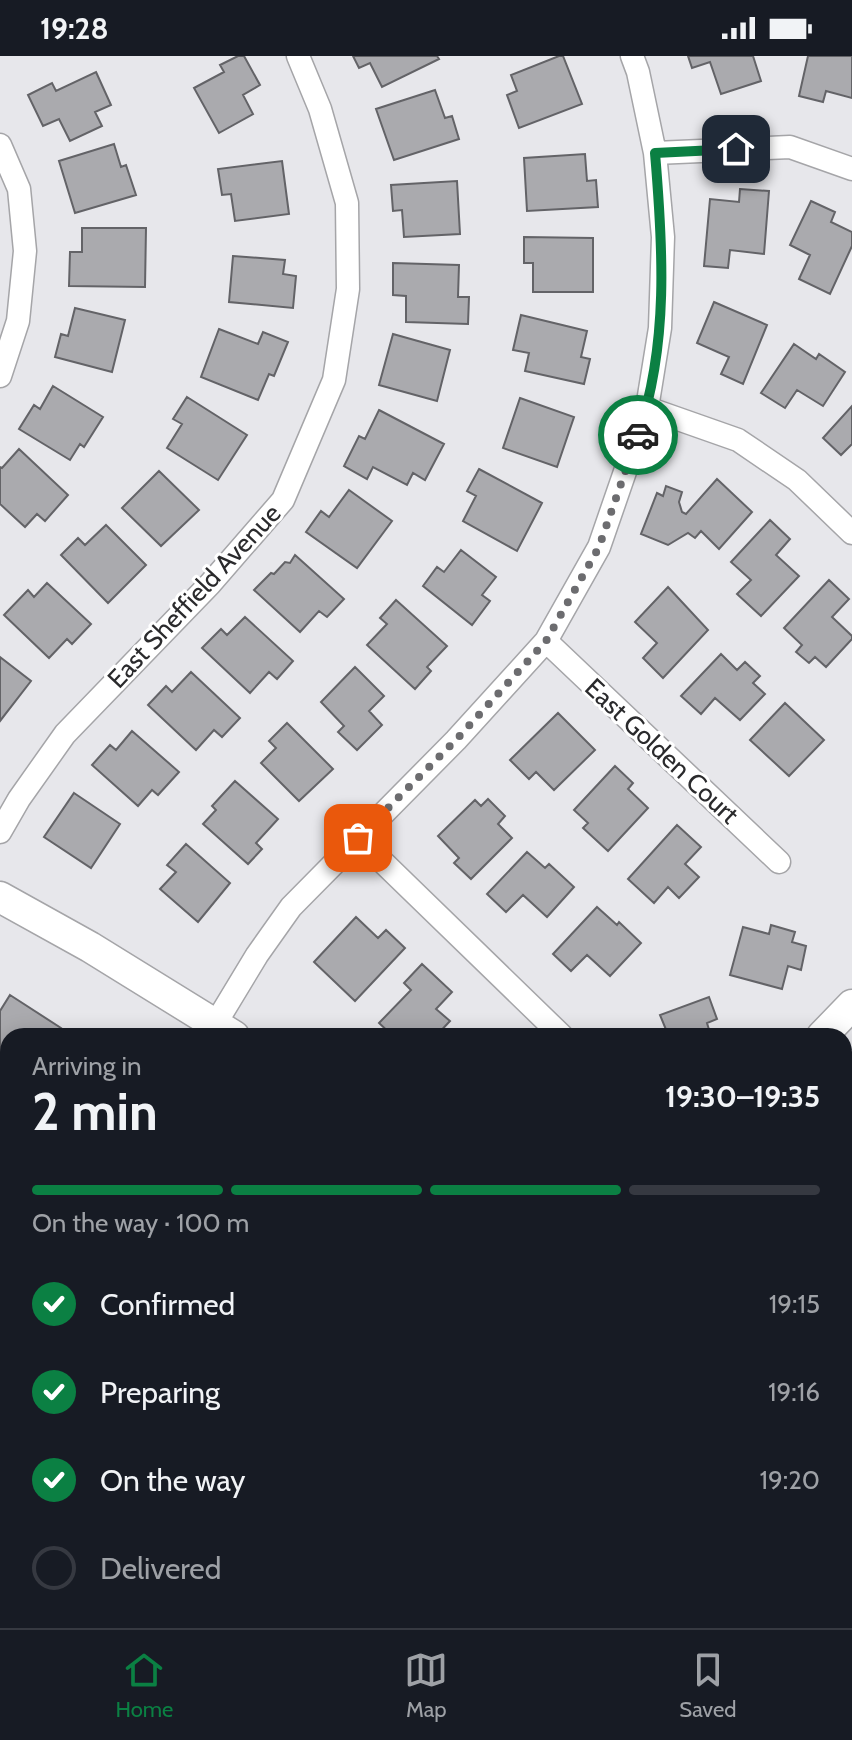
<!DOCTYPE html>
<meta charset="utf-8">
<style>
:root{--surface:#171b24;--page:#242831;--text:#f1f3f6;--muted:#9ea1a6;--line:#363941;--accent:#0b8043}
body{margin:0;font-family:Cabin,sans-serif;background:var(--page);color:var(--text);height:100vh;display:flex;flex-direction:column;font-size:30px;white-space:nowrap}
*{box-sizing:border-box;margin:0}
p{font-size:26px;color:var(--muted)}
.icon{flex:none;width:44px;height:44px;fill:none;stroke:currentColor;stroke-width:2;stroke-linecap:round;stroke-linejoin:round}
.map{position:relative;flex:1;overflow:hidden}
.drawer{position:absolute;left:0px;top:972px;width:852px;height:600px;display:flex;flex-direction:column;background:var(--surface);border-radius:24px 24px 0 0;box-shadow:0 4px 20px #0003}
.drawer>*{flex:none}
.pin{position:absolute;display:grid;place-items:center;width:68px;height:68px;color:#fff;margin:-34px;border-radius:16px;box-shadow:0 4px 12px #0006}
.courier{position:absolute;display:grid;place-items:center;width:80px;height:80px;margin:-40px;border:6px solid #0b8043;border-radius:50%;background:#fff;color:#222;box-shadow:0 2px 10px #0007}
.headline em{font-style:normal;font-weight:700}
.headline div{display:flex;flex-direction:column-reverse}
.headline{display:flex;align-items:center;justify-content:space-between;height:136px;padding:0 32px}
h1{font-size:52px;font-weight:700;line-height:60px}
.bar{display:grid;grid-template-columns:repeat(4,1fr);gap:12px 8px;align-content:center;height:96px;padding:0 32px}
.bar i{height:10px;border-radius:6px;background:var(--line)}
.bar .active{background:var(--accent)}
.bar p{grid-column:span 4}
ol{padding:0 32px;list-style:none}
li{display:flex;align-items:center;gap:24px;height:88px}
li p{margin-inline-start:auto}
li .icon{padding:8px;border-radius:50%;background:var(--accent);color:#fff;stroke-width:4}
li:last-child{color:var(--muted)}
li i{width:44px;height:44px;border:4px solid var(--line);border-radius:50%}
.status{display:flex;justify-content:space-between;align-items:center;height:56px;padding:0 40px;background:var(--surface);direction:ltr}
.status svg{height:22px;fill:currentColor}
.dock{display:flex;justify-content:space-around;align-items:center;height:112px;border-top:2px solid var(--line);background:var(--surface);font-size:22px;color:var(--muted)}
.dock a{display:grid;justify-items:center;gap:4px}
.dock .active{color:var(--accent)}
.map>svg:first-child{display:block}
</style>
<div class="status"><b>19:28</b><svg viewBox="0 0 49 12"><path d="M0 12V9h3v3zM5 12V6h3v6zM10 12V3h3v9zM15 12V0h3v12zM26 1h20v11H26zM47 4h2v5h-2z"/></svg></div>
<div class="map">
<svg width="852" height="1572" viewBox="0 0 852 1572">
<rect width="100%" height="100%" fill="#e7e7eb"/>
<!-- building -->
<path fill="#aaaaae" stroke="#636367" stroke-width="2" d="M 238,0 L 244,0 L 260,29 L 243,39 L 253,58 L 219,77 L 194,32 L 224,16 L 220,9 Z
M 353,0 L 437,0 L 439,3 L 382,31 L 370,7 L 359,12 Z
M 559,0 L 563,0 L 582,48 L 519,72 L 507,39 L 517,35 L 511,19 Z
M 688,0 L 753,0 L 761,25 L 721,38 L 710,6 L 692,12 Z
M 808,0 L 852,0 L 852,42 L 826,35 L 823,46 L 799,40 Z
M 96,16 L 111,49 L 95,56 L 102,70 L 70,85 L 59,63 L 43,70 L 28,39 L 52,27 L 56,35 Z
M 435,34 L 445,62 L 452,60 L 459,83 L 394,104 L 376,53 Z
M 114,88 L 121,111 L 126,109 L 136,139 L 75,157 L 59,105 Z
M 585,98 L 587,125 L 596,124 L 598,151 L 527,155 L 524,102 Z
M 282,105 L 289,158 L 235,165 L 231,138 L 222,139 L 218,113 Z
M 457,125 L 460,178 L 404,181 L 402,154 L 393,155 L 391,129 Z
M 740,133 L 769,135 L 764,198 L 730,194 L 728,212 L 704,210 L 710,143 L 739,146 Z
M 811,145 L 835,156 L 831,166 L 852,176 L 852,190 L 830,238 L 799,223 L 810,199 L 790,189 Z
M 82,172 L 146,172 L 145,231 L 69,230 L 70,196 L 82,196 Z
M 524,181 L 593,182 L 593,236 L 533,236 L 533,207 L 524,207 Z
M 233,200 L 285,204 L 283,218 L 296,220 L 293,252 L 229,246 Z
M 393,207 L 459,209 L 458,241 L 469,241 L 468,268 L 406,266 L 406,240 L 393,239 Z
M 714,246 L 767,269 L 743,328 L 721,318 L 729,301 L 697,287 Z
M 75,252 L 125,264 L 112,316 L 55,301 L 61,278 L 68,280 Z
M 521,259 L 587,275 L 581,301 L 590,303 L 584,328 L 525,315 L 529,297 L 513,294 Z
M 219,273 L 258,288 L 263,276 L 288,286 L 274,320 L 269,318 L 258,344 L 201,321 Z
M 393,278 L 450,294 L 437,345 L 379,329 Z
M 794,288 L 816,303 L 819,298 L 845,316 L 823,350 L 797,334 L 785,352 L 761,337 Z
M 53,330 L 103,361 L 84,391 L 80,388 L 70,404 L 19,373 L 34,349 L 40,353 Z
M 187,341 L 247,379 L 218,424 L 167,392 L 182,368 L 173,363 Z
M 520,342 L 574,361 L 557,411 L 503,392 Z
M 852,350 L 852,388 L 841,399 L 823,382 Z
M 379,354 L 444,388 L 425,424 L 413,417 L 407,429 L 373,411 L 367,423 L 344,410 L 359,380 L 365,383 Z
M 19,393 L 68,439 L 45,465 L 37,458 L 25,471 L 0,448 L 0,411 L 2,412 Z
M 479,413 L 542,447 L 517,495 L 463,465 L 476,440 L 467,435 Z
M 159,415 L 199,454 L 161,490 L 122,452 Z
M 717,423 L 752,456 L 719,493 L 701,475 L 695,482 L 688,477 L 668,489 L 641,478 L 657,437 L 663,440 L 666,430 L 682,436 L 679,446 L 682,456 L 686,458 Z
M 349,434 L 392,465 L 357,512 L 306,476 L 321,455 L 329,461 Z
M 770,464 L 790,483 L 776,499 L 799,520 L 761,560 L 737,538 L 751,524 L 731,506 Z
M 106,469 L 146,509 L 108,547 L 61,499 L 78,482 L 85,489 Z
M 461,494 L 496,521 L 482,539 L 490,545 L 472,569 L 423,530 L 437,511 L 444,516 Z
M 295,499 L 344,543 L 327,561 L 319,555 L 300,576 L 254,534 L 271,517 L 274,518 L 285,506 L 290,507 Z
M 829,524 L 849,543 L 832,561 L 852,580 L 852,583 L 826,611 L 815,601 L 809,607 L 796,596 L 802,589 L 784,572 Z
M 47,527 L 91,568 L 72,588 L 67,583 L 49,602 L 4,559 L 28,534 L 34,541 Z
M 668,531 L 708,574 L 663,622 L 643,602 L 657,587 L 635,566 Z
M 396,544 L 447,590 L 427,611 L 431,615 L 415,633 L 367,589 L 387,568 L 380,562 Z
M 245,561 L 293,605 L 277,623 L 269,616 L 250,637 L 202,592 L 221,573 L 227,579 Z
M 721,598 L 737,614 L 745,606 L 760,620 L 753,627 L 765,638 L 740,664 L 715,642 L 701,658 L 681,640 Z
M 0,601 L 31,625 L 0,665 Z
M 355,611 L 384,640 L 369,655 L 382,669 L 357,694 L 338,676 L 344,670 L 321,646 Z
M 191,616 L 240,662 L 222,681 L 214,674 L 196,694 L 148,649 L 166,630 L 172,636 Z
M 785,647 L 824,684 L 789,720 L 750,684 Z
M 558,657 L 595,694 L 554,734 L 536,716 L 529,723 L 510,704 Z
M 287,667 L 333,713 L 299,745 L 261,707 L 276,692 L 269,685 Z
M 132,675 L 179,716 L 158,739 L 152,734 L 138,750 L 92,709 L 110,689 L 116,694 Z
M 615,710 L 633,727 L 628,733 L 648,752 L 608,795 L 583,772 L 588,767 L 574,754 Z
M 235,725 L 278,763 L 256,787 L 262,793 L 248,808 L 203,768 L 216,754 L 212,750 Z
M 74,737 L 120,768 L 91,812 L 44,781 Z
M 488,743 L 505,760 L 498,768 L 512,782 L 471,823 L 454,807 L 459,802 L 438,780 L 475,744 L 481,750 Z
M 677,769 L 701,791 L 685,808 L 699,821 L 679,842 L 668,831 L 654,847 L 628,823 Z
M 186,788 L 230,827 L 198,866 L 160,833 L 176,816 L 167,809 Z
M 527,796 L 545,812 L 549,808 L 574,831 L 547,861 L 523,839 L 506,856 L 487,838 Z
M 597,851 L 617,869 L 619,866 L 641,887 L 610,920 L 587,899 L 571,915 L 553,898 Z
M 356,861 L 378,882 L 386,874 L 405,892 L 355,945 L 314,906 Z
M 771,869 L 795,876 L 792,886 L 806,890 L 801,914 L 788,910 L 782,933 L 730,919 L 743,871 L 769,878 Z
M 422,908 L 452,936 L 436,953 L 450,965 L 436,980 L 414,980 L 408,975 L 404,980 L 393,980 L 379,967 L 411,934 L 404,927 Z
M 10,939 L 61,972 L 56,980 L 8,980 L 8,1003 L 0,998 L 0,955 Z
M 709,941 L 717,963 L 707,967 L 711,980 L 657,980 L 667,976 L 660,959 Z
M 848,1150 L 852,1154 L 852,1208 L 844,1200 L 844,1154 Z
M 8,1288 L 8,1331 L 6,1329 L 0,1335 L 0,1296 Z
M 844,1337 L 852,1341 L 852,1390 L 844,1398 Z
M 0,1508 L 8,1516 L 8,1544 L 0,1553 Z
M 36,1564 L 103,1564 L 103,1567 L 95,1567 L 96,1572 L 36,1572 Z
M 441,1564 L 456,1564 L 464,1572 L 433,1572 Z
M 476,1564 L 535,1564 L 537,1566 L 530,1572 L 484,1572 Z"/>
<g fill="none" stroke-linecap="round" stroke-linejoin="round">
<defs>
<path id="street" d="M 0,89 L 19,133 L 25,195 L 18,265 L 0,320
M 655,97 L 790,91 L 852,113
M 647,352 L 738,384 L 797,424 L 852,477
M 546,585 L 779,806
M 0,776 L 19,743 L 65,678 L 210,528 L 283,444 L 334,324 L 348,233 L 347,147 L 320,53 L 298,0
M 358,782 L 562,980
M 208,980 L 257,899 L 291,851 L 456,684 L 546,585 L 599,491 L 647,352 L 660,272 L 663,181 L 655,97 L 638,16 L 632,0
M 0,1061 L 8,1066
M 0,1420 L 8,1428
M 844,1536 L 852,1546
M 612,1572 L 620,1564"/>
<path id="secondary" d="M 0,841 L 90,891 L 234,980
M 822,980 L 852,949
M 844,1017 L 852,1009
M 247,1572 L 254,1564
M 304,1572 L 312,1564"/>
</defs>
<!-- street casing -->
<use href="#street" stroke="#a5a5a8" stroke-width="25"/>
<!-- secondary casing -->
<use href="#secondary" stroke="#a5a5a8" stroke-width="33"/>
<!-- street -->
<use href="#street" stroke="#fff" stroke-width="22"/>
<!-- secondary -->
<use href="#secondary" stroke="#fff" stroke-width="30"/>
</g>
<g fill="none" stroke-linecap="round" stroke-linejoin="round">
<!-- done -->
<path stroke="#6c6c6f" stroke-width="8" stroke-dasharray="0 14.4" d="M 358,782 L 456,684 L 546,585 L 599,491 L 638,379"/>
<!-- route -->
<path stroke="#0b8043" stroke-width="10" d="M 638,379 C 669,288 663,191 655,97 L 736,93"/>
</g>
<g text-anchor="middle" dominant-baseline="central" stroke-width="6" stroke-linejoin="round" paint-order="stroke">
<!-- street labels -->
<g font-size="26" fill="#2a2a2c" stroke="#fff">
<text transform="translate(194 540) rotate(-47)">East Sheffield Avenue</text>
<text transform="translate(662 695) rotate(43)">East Golden Court</text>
</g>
</g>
</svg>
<div class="pin" style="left:358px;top:782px;background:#ea580c"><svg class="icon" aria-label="bag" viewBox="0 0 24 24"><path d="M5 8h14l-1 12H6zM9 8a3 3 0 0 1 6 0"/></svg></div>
<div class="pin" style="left:736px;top:93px;background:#1f2937"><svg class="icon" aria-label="home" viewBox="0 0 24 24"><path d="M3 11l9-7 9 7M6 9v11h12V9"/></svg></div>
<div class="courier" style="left:638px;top:379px"><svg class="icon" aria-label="car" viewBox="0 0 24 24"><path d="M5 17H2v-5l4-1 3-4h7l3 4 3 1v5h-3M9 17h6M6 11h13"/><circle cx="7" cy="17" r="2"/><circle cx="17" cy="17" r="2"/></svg></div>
<section class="drawer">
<div class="headline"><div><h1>2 min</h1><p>Arriving in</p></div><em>19:30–19:35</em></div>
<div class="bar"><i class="active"></i><i class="active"></i><i class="active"></i><i></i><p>On the way · 100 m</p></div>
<ol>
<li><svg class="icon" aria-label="check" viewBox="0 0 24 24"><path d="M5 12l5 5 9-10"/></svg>Confirmed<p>19:15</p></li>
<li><svg class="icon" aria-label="check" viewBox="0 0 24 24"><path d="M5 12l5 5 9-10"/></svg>Preparing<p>19:16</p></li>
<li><svg class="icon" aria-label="check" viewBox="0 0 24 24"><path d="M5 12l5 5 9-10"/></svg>On the way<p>19:20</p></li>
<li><i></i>Delivered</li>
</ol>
</section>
</div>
<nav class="dock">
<a class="active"><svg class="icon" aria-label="home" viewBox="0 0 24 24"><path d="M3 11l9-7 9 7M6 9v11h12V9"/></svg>Home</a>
<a><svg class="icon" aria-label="map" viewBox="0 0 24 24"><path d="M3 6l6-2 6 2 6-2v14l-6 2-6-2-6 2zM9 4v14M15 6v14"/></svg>Map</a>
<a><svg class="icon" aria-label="saved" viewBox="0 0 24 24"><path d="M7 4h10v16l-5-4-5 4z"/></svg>Saved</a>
</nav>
